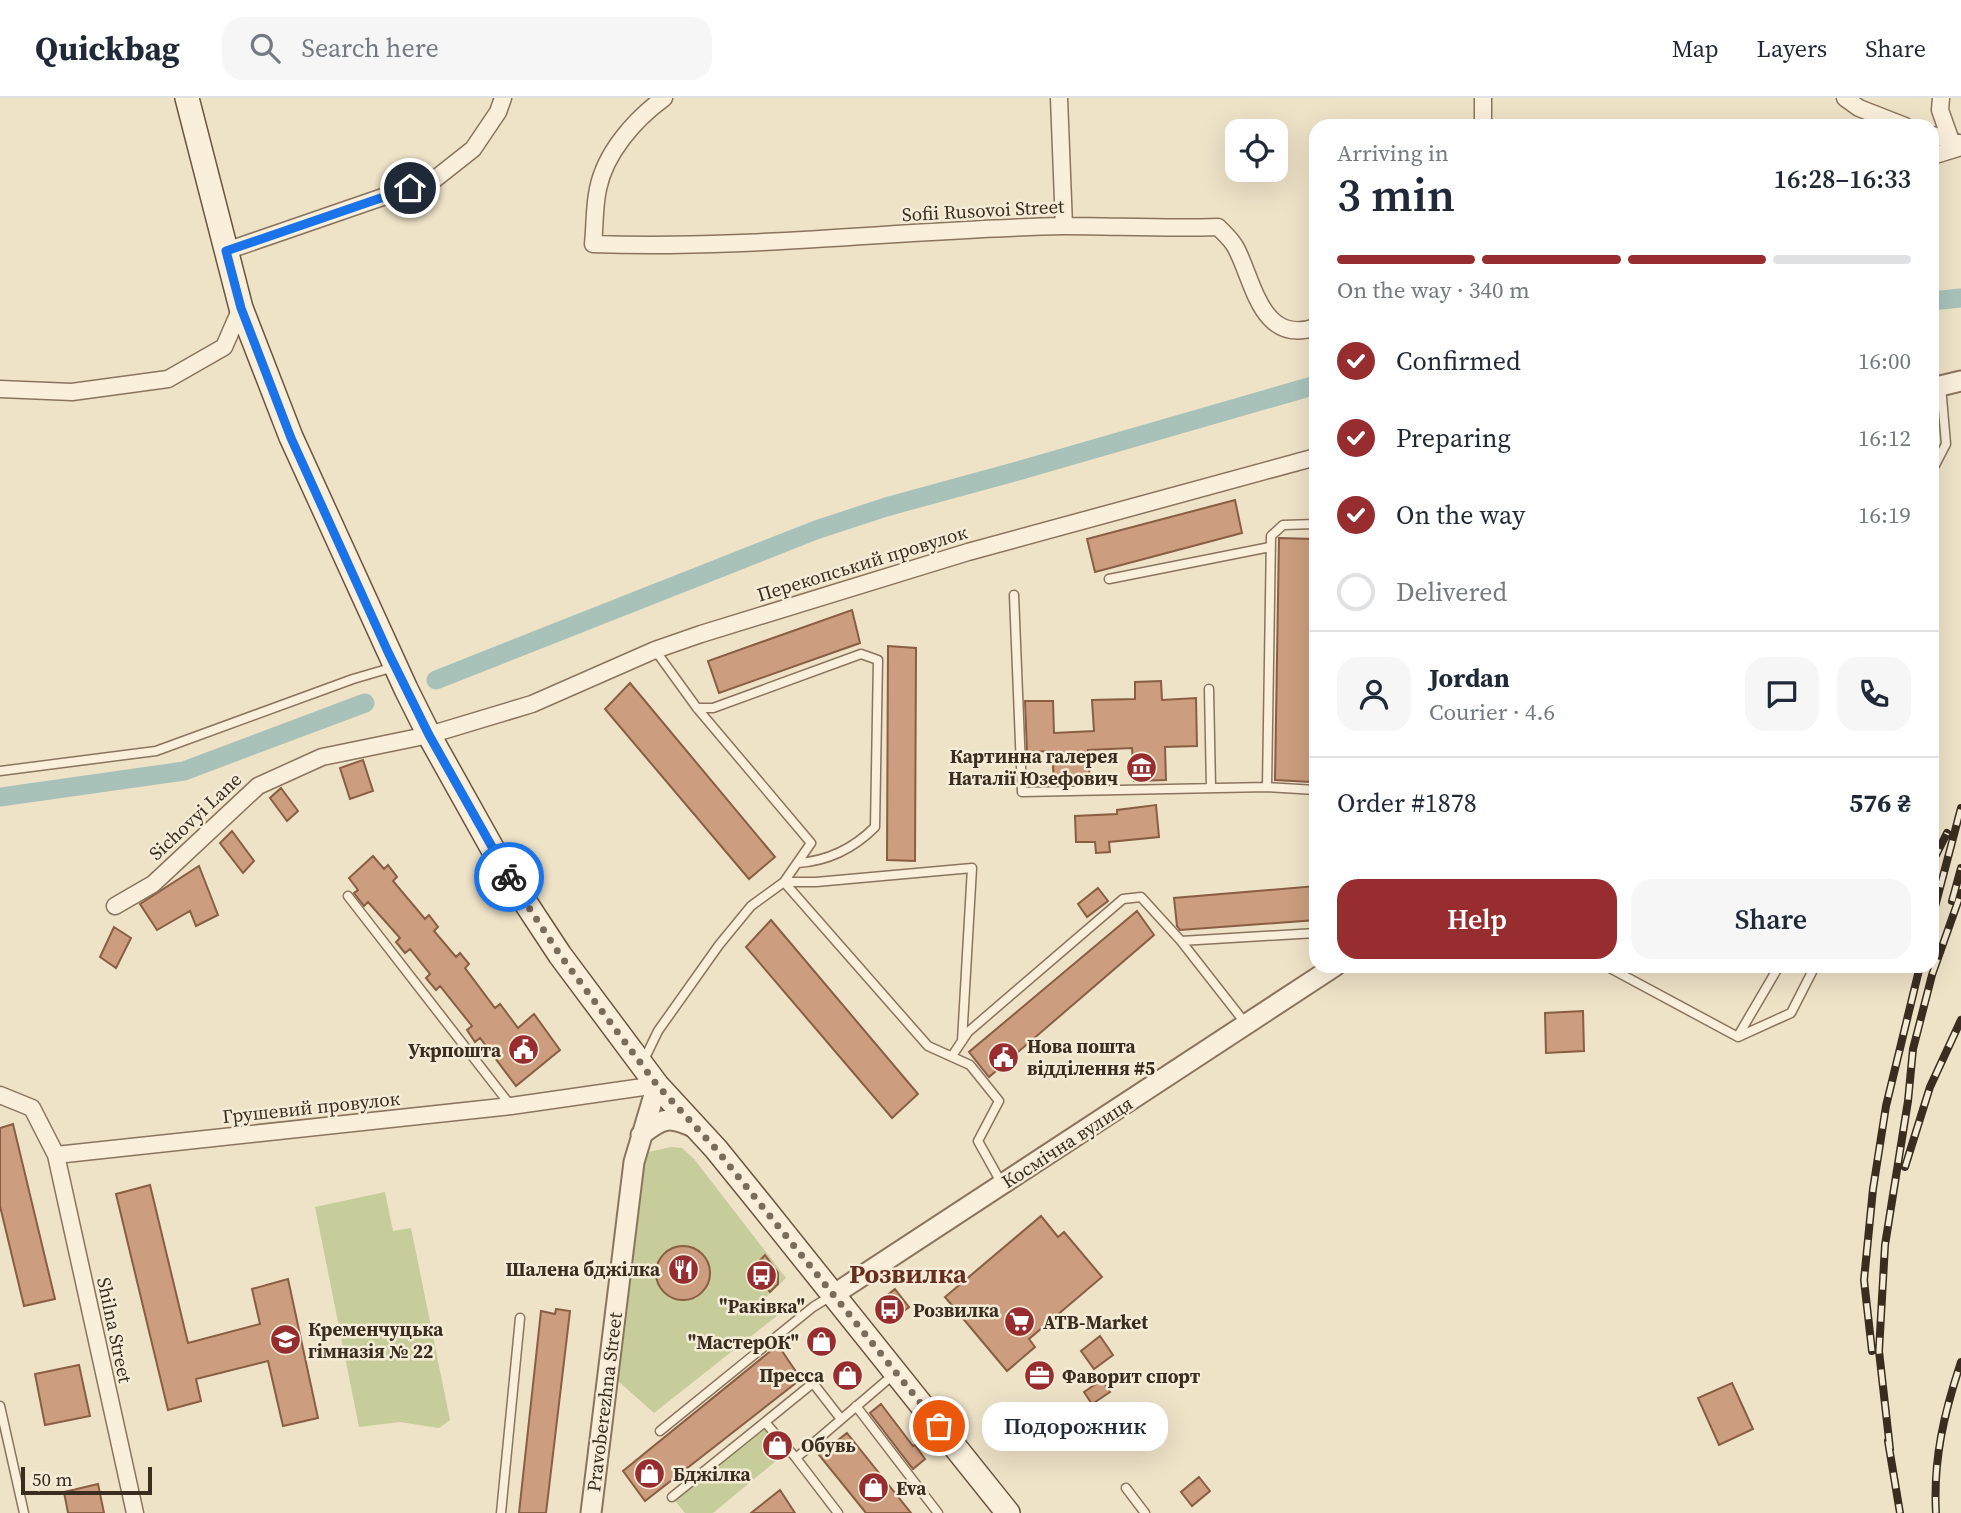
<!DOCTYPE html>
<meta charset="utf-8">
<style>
:root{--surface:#fff;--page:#f6f6f7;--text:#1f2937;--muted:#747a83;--line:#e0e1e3;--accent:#982d2f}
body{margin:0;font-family:"Source Serif 4",serif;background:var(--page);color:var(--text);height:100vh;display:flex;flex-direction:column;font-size:26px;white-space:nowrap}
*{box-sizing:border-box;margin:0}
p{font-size:23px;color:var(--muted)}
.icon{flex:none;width:38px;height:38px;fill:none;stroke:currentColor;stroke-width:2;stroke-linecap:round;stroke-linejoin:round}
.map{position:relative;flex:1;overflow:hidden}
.panel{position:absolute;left:1309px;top:21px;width:630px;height:854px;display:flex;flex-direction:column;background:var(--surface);border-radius:21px;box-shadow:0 7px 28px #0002}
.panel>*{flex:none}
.fabs{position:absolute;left:1225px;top:21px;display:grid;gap:14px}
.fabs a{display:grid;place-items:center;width:63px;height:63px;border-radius:14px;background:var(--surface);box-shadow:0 7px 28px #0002;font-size:35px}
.scale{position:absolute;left:21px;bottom:18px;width:131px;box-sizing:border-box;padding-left:7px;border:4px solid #3a2d20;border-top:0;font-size:19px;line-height:24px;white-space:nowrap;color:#3a2d20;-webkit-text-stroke:5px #f5ecd7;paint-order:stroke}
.pin{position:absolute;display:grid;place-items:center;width:60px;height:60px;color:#fff;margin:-30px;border:4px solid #fff;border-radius:50%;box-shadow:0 2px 7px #0007}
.courier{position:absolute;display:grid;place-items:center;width:70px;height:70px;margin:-35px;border:5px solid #1a73e8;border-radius:50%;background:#fff;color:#222;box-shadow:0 2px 9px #0007}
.bubble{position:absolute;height:49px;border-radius:21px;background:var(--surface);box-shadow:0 7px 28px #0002;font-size:23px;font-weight:600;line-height:49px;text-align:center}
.headline em{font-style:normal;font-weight:600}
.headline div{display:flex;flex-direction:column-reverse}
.headline{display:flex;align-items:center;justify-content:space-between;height:119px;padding:0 28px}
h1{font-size:46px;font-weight:600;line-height:52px}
.bar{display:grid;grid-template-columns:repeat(4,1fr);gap:10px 7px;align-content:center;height:84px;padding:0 28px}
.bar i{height:9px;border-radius:5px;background:var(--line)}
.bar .on{background:var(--accent)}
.bar p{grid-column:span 4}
.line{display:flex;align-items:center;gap:18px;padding:0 28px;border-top:2px solid var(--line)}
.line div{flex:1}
.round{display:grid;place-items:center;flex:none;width:74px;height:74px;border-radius:21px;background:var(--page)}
ol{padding:0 28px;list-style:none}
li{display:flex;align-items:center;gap:21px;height:77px}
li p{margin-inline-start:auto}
li .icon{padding:7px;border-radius:50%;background:var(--accent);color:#fff;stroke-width:4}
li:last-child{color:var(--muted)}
li i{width:38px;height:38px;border:4px solid var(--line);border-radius:50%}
.cta{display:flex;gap:14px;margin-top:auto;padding:14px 28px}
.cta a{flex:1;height:80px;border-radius:21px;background:var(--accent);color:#fff;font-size:28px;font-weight:600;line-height:80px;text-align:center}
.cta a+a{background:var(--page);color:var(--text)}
header{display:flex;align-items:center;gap:42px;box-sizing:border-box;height:98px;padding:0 35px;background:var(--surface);border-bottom:2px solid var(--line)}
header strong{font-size:33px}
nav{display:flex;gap:38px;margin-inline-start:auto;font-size:24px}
.search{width:490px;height:63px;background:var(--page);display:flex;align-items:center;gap:18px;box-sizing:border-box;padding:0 24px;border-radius:21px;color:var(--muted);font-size:26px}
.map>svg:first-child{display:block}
</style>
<header>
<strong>Quickbag</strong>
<div class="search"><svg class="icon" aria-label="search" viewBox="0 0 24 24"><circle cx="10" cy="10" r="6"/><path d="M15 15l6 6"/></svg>Search here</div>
<nav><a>Map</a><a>Layers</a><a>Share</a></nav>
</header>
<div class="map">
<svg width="1961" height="1415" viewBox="0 0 1961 1415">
<rect width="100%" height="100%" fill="#eee2c7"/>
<!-- green -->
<path fill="#c7cc9b" d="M 671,1049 L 682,1050 L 694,1061 L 786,1180 L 764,1201 L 778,1217 L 654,1315 L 617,1282 L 643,1066 L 649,1054 Z
M 385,1094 L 393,1133 L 411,1130 L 450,1322 L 439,1330 L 400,1324 L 359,1329 L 315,1109 Z
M 765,1324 L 789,1352 L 713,1415 L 685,1415 L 672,1399 Z"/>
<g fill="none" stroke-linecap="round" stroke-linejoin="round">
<!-- canal -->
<path stroke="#a8c2ba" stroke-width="19" d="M 1932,203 L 1960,200
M 436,582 L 816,432 L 886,409 L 1014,374 L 1316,287
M 0,699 L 184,673 L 365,605"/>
</g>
<!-- building -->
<path fill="#cc9d7e" stroke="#895e43" stroke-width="2" d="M 1235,402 L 1242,435 L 1095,474 L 1087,441 Z
M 1279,440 L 1314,441 L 1311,684 L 1275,682 Z
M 852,512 L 860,545 L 719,595 L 708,563 Z
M 888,548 L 916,550 L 915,763 L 887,762 Z
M 1161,583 L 1162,602 L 1196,600 L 1197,648 L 1165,649 L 1166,682 L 1134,683 L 1132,650 L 1088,652 L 1090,683 L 1054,685 L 1052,653 L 1027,654 L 1025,603 L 1053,603 L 1054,635 L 1094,633 L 1092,602 L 1135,601 L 1135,584 Z
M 630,585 L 775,759 L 749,781 L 605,611 Z
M 363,662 L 373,693 L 350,701 L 340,670 Z
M 281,690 L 298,713 L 287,723 L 270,700 Z
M 1156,707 L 1159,739 L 1109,744 L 1110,754 L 1096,755 L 1095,744 L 1076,744 L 1075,718 L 1117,716 L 1117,712 Z
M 232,733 L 254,763 L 243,775 L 220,745 Z
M 373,758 L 384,771 L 388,767 L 397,779 L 393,783 L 425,821 L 429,817 L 438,829 L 434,833 L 456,859 L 460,855 L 469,866 L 465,870 L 495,910 L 500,906 L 518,930 L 534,916 L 560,952 L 516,988 L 480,940 L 475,944 L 467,932 L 472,928 L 440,888 L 436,892 L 426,880 L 430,876 L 410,851 L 405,855 L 396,844 L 400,840 L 368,804 L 364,808 L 354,795 L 358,792 L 349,780 Z
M 199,768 L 218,817 L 196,828 L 190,813 L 157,832 L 140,806 Z
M 1316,788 L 1316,822 L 1180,832 L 1177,828 L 1174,800 Z
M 1098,790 L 1108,803 L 1087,819 L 1078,806 Z
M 1137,813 L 1154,837 L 989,979 L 969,954 Z
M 771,822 L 918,996 L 892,1020 L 746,849 Z
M 114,829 L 131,840 L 116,870 L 100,859 Z
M 1583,913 L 1584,953 L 1546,955 L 1545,915 Z
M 13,1026 L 55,1201 L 24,1208 L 0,1108 L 0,1030 Z
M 150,1087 L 188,1245 L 260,1226 L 252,1191 L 288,1181 L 318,1320 L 283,1328 L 268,1263 L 196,1281 L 201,1303 L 168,1312 L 116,1096 Z
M 1041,1118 L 1058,1139 L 1064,1134 L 1102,1179 L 1029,1241 L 1035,1249 L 1007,1273 L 945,1199 Z
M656 1175a27 27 0 1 1 54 0a27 27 0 1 1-54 0Z
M 765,1157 L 778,1175 L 778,1186 L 770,1194 L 752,1171 Z
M 895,1191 L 909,1209 L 894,1221 L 880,1203 Z
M 556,1211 L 570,1213 L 546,1415 L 519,1415 L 541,1213 L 555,1216 Z
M 1100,1238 L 1113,1257 L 1094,1271 L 1081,1253 Z
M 778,1247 L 801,1281 L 645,1403 L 623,1373 Z
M 79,1267 L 90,1318 L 45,1327 L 35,1276 Z
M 848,1267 L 856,1279 L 846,1287 L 837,1275 Z
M 1102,1282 L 1110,1294 L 1092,1306 L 1084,1294 Z
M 1732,1285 L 1753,1331 L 1719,1347 L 1698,1300 Z
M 881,1306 L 913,1348 L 915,1347 L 925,1361 L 913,1371 L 870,1315 Z
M 847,1335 L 911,1415 L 866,1415 L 819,1357 Z
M 1199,1379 L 1210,1393 L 1192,1408 L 1181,1394 Z
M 98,1386 L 104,1415 L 68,1415 L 64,1394 Z
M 780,1392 L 795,1415 L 751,1415 Z"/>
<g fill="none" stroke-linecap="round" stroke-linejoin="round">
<defs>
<path id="service" d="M 1932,373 L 1946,346 L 1941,288
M 1316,426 L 1283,427 L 1271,438 L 1267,689 L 1316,692
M 1109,481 L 1270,449
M 1014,497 L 1022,694 L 1267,689
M 655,552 L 697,610 L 811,745 L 784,784 L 928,948 L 970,967 L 999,1003 L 978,1043 L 1002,1086
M 1209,591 L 1211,690
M 697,610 L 713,610 L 861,556 L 878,562 L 875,729 C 854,750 827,763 798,765
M 0,673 L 156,653 L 353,581 L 394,569
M 348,798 L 511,1008
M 1181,843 L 1246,926
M 1606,868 L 1738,939 L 1791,915 L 1815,868
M 1738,938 L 1779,868
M 952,958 L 968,934 L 1123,801 L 1141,799 L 1181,843 L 1316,835
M 643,964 L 658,933 L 719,847 L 751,808 L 784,784 L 816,784 L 972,770 L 962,943
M 0,1308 L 24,1415
M 856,1308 L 938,1415
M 765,1324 L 813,1285 L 841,1321
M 660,1333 L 813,1209 L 831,1198
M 796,1360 L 838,1415
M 1126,1390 L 1145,1415
M 672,1399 L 765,1324 L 796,1360 L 893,1277
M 501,1415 L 520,1220"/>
<path id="minor" d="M 664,0 C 635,21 605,55 598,91 C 594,109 595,128 593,146 C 750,152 907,131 1064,128 C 1115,128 1166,131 1218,129 C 1224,135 1232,142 1236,150 C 1254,184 1261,248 1316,229
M 1059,0 L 1064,128
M 1845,0 L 1859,10 L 1905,28
M 1941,0 L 1940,12 L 1951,43
M 1483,28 L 1483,0
M 1932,37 L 1959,45
M 1932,58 L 1961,49
M 226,153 L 435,81 L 473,51 L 498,14 L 503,0
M 0,291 L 72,294 L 168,281 L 224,249 L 241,210
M 115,808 L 153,786 L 258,688 L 322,659 L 429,637 L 532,606 L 655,552 L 701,536 L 968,454 L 1316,359
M 0,997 L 32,1010 L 56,1057 L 511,1008 L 657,987
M 56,1057 L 135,1415"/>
<path id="tertiary" d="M 1932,290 L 1961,283
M 641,1037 C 663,1019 670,1018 695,1030
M 833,1197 L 1335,868
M 591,1415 L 634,1064 L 657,987"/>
<path id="secondary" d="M 187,0 L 241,210 L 291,339 L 406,591 L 429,637 L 506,775 L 560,857 L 657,987 L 716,1051 L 763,1109 L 1008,1415"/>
</defs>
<!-- service casing -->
<use href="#service" stroke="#8a745d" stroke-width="11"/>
<!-- minor casing -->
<use href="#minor" stroke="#8a745d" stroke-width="19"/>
<!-- tertiary casing -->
<use href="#tertiary" stroke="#8a745d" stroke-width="23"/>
<!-- secondary casing -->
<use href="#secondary" stroke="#6c5540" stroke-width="26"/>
<!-- service -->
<use href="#service" stroke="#f9efdb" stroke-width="8"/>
<!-- minor -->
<use href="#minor" stroke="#f9efdb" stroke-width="16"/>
<!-- tertiary -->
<use href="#tertiary" stroke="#f9efdb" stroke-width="19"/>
<!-- secondary -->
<use href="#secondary" stroke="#f9efdb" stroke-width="23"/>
<defs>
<path id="rail" d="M 1932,765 L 1947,735
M 1952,803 L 1961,770
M 1932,820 L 1961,710
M 1905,1069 L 1930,989 L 1961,922
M 1872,1253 L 1864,1182 L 1873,1091 L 1886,1008 L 1920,868
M 1888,1343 L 1900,1415
M 1890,1351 L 1879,1253 L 1885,1147 L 1908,1003 L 1913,951 L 1932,877 L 1961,795
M 1936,1415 C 1933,1362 1944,1315 1961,1264"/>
</defs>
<!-- rail casing -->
<use href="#rail" stroke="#3a2d20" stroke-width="8"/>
<!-- rail -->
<use href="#rail" stroke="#f5ecd7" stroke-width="5" stroke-dasharray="16" stroke-linecap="butt"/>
</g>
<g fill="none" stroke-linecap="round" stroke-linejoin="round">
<!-- done -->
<path stroke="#796c5a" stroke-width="7" stroke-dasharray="0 12.6" d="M 509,779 L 560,857 L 657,987 L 716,1051 L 939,1328"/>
<!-- route -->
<path stroke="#1a73e8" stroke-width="9" d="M 410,90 L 226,153 L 241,210 L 291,340 L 330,426 L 388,554 L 429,637 L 509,779"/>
</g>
<!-- icons -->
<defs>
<symbol id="museum-disc" viewBox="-11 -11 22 22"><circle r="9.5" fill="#982d2f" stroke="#f5ecd7"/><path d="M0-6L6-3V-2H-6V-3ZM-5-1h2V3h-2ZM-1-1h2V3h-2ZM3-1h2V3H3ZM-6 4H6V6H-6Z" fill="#fff"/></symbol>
<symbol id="civic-disc" viewBox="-11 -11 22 22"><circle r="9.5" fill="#982d2f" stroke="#f5ecd7"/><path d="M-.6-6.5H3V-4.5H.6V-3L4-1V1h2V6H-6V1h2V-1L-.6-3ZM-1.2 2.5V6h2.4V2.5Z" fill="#fff"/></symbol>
<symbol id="restaurant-disc" viewBox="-11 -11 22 22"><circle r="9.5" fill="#982d2f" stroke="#f5ecd7"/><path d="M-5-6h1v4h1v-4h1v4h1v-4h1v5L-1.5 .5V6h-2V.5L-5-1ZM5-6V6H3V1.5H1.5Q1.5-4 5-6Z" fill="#fff"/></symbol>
<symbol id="bus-disc" viewBox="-11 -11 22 22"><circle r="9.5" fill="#982d2f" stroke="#f5ecd7"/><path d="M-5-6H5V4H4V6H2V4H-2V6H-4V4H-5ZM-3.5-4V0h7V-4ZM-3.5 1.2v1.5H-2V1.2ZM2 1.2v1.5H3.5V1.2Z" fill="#fff"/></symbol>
<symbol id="supermarket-disc" viewBox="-11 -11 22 22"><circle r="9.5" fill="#982d2f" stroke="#f5ecd7"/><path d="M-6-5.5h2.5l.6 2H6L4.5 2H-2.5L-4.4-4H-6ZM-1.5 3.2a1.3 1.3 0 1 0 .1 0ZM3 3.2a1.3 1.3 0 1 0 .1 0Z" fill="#fff"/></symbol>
<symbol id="school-disc" viewBox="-11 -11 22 22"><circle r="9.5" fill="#982d2f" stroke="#f5ecd7"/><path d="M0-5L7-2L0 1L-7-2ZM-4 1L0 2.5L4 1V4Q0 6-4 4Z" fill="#fff"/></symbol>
<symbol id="shop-disc" viewBox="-11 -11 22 22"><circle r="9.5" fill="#982d2f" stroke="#f5ecd7"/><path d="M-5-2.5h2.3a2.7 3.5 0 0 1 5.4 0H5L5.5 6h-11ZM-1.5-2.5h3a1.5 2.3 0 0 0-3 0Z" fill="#fff"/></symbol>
<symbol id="office-disc" viewBox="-11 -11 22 22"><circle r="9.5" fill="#982d2f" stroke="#f5ecd7"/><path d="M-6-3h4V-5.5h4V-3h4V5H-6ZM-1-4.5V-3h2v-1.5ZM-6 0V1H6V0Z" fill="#fff"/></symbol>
</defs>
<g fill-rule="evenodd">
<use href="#museum-disc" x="1124" y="652" width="35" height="35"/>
<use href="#civic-disc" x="506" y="934" width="35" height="35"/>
<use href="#civic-disc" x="986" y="942" width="35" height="35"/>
<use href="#restaurant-disc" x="666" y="1154" width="35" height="35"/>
<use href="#bus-disc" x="744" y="1160" width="35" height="35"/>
<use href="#bus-disc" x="872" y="1194" width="35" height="35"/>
<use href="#supermarket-disc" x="1002" y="1206" width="35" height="35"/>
<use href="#school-disc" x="268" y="1224" width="35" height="35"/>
<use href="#shop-disc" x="804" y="1226" width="35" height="35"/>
<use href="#shop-disc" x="830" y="1260" width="35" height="35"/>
<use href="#office-disc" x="1022" y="1260" width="35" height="35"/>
<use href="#shop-disc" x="760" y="1330" width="35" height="35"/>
<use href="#shop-disc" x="632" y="1358" width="35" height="35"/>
<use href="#shop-disc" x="856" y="1372" width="35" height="35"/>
</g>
<g text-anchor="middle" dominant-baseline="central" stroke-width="5" stroke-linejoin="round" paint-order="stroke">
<!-- street labels -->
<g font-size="19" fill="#3a2d20" stroke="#f5ecd7">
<text transform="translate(983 112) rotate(-3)">Sofii Rusovoi Street</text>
<text transform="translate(862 465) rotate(-17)">Перекопський провулок</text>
<text transform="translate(195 718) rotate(-43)">Sichovyi Lane</text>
<text transform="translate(311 1009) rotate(-6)">Грушевий провулок</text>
<text transform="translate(1067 1044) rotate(-33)">Космічна вулиця</text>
<text transform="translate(115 1232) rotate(78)">Shilna Street</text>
<text transform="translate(604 1304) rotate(-83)">Pravoberezhna Street</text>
</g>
<!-- poi labels -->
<g font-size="19" font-weight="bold" fill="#3a2d20" stroke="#f5ecd7" text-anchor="start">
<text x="1118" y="658" text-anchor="end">Картинна галерея<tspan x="1118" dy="22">Наталії Юзефович</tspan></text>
<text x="1027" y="948">Нова пошта<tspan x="1027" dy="22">відділення #5</tspan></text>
<text x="501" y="952" text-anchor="end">Укрпошта</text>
<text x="660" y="1171" text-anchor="end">Шалена бджілка</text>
<text x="762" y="1208" text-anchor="middle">"Раківка"</text>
<text x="913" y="1212">Розвилка</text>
<text x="1043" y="1224">ATB-Market</text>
<text x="308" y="1231">Кременчуцька<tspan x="308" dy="22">гімназія № 22</tspan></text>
<text x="799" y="1244" text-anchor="end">"МастерОК"</text>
<text x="824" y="1277" text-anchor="end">Пресса</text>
<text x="1062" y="1278">Фаворит спорт</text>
<text x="801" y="1347">Обувь</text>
<text x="673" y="1376">Бджілка</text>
<text x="896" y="1390">Eva</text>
</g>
<!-- district labels -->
<g font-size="26" font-weight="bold" fill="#672e20" stroke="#f5ecd7">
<text x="908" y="1176">Розвилка</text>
</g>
</g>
</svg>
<div class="fabs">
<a><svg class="icon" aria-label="locate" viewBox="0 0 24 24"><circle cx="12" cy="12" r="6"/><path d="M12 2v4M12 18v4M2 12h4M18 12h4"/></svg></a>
</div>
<div class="scale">50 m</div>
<div class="pin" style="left:939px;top:1328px;background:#ea580c"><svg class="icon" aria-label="bag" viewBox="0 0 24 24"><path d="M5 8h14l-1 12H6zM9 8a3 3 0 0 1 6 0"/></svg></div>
<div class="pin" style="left:410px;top:90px;background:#1f2937"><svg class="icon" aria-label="home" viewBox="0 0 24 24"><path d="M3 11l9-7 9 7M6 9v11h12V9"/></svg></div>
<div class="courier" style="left:509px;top:779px"><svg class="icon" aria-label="bike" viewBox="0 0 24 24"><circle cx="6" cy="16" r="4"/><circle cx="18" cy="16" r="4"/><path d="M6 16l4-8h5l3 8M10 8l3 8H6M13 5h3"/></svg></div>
<div class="bubble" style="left:982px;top:1304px;width:186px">Подорожник</div>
<section class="panel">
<div class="headline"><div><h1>3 min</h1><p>Arriving in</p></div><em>16:28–16:33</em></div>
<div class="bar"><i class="on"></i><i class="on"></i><i class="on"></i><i></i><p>On the way · 340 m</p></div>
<ol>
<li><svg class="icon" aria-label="check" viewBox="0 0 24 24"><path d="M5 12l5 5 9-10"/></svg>Confirmed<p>16:00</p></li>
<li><svg class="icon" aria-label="check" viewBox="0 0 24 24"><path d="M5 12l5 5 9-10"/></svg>Preparing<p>16:12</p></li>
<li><svg class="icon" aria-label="check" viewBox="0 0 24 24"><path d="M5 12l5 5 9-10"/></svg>On the way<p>16:19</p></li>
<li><i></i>Delivered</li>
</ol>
<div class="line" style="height:126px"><a class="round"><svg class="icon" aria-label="person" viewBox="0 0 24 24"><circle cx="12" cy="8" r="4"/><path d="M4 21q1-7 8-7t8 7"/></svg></a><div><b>Jordan</b><p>Courier · 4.6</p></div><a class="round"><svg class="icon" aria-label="chat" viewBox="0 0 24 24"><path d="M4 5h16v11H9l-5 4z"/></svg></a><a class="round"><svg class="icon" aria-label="phone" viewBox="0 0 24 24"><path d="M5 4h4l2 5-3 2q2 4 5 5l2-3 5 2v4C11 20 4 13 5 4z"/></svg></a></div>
<div class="line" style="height:91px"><div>Order #1878</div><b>576 ₴</b></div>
<div class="cta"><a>Help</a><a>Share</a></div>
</section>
</div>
